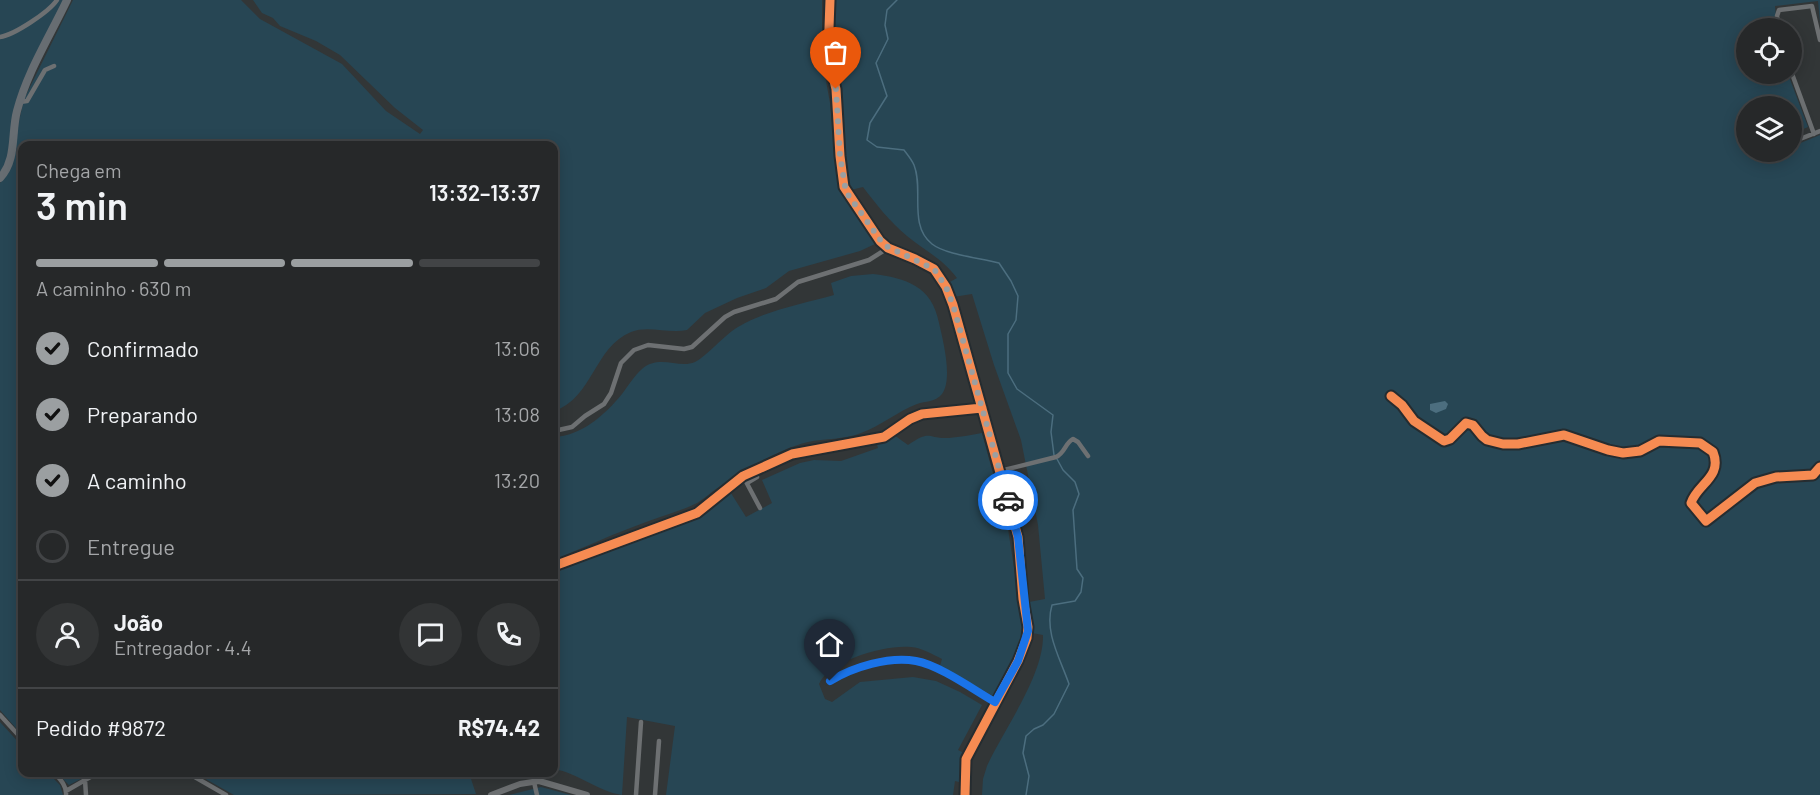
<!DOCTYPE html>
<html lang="pt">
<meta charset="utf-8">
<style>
:root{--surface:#262829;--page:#323435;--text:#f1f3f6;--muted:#a4a6a8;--line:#424446;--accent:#9b9fa1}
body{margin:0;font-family:Barlow,sans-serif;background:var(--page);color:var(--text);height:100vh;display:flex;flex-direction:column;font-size:22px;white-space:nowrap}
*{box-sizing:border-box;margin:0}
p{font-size:20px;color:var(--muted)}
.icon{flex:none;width:33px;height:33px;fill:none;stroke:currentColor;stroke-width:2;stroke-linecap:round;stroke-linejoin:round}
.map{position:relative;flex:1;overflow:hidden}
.panel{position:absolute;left:18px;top:141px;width:540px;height:636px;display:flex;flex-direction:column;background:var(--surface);border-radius:12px;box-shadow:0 3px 15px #0003,0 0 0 2px var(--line)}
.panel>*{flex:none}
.fabs{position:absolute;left:1736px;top:18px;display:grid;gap:12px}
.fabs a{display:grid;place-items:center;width:66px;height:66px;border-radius:50%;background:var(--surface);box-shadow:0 3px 15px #0003,0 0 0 2px var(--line);font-size:30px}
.pin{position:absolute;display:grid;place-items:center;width:51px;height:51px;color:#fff;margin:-62px -26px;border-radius:50% 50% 50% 0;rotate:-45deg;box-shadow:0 0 6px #0007}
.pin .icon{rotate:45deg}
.courier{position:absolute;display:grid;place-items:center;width:60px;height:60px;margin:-30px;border:4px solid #1a73e8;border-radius:50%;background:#fff;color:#222;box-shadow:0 2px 8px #0007}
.overview em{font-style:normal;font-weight:600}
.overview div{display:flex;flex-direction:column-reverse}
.overview{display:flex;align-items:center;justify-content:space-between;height:102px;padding:0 18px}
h1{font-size:39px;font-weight:600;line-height:45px}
.bar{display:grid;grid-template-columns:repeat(4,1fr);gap:9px 6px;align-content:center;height:72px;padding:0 18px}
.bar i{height:8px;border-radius:4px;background:var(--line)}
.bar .on{background:var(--accent)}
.bar p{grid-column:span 4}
.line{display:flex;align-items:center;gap:15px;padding:0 18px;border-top:2px solid var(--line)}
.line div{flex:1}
.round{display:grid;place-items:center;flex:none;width:63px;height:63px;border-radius:32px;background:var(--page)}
ol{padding:0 18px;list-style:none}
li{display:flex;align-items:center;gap:18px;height:66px}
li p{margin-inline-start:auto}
li .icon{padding:6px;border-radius:50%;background:var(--accent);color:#111;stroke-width:4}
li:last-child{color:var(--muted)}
li i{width:33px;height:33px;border:3px solid var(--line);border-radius:50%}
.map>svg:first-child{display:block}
</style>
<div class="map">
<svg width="1820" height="795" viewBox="0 0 1820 795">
<rect width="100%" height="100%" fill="#323637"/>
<!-- green -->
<path fill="#274654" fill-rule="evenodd" d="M 0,0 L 64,0 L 34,60 L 8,158 L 0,173 Z
M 73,0 L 241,0 L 260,19 L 342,64 L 386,111 L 420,134 L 423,130 L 395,108 L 340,55 L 316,41 L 280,26 L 273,18 L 262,13 L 253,0 L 822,0 L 822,59 L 830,103 L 838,182 L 844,194 L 875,244 L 860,251 L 789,271 L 766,288 L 737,298 L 705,313 L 687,330 C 669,334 648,325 631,332 C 594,347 593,398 554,411 L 554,146 L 22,146 L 22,735 L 0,710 L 0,183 L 7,174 L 24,99 Z
M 831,0 L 1820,0 L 1820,22 L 1818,1 L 1775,6 L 1777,28 L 1746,28 L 1746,74 L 1788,74 L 1808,127 L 1794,133 L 1798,144 L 1820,135 L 1820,795 L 982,795 L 983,779 L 987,766 C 1004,729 1044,675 1043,635 L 1032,633 L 1029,602 L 1045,599 L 1038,525 L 1021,440 L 994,365 L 972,294 L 953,297 L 948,283 L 957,278 C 942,258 925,251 907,236 C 890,222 876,204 863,187 L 847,191 L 844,182 L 836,87 L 828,54 ZM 1746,106 L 1791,106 L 1791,152 L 1746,152 Z
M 873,274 C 906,278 932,286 939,323 C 943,340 953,379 942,394 C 936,402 925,401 917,404 C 898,411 881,426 861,433 C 844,440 825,438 808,442 C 776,450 746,470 719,487 C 711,492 704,499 697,503 C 677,513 654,518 633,527 C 606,537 580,549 554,560 L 554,437 C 581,436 605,415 622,394 C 628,386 634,376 642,369 C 659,354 679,369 695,362 C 707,356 723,336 738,327 C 767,310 802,304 834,295 L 831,283 L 851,276 Z
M 982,433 L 1008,529 L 1023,626 L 1017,652 L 993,696 L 940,666 L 942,659 C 932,654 922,648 911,647 C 887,644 829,660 819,684 L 825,699 L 832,702 L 860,682 L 913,677 L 936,681 L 960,692 L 982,705 L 958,750 L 964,753 L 961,762 L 963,783 L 955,781 L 953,795 L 666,795 L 675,726 L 627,717 L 622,795 C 597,791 578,773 554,769 L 554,573 L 693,519 L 714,504 L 729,490 L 746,517 L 772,503 L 762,480 L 800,463 L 814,460 L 841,461 L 878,448 L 876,441 L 894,435 L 908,445 C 932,429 926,439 949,438 C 960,437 971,435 982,433 Z
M 0,722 L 22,746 L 22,772 L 48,773 L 60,785 L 63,795 L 0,795 Z
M 57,773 L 93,773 L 69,785 Z
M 195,773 L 469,773 L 476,794 L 234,795 Z
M 541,787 L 571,795 L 509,795 Z"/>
<!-- water -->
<path fill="#4c6e7f" d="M 1445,401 L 1448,404 L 1446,409 L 1436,413 L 1430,410 L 1430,404 Z"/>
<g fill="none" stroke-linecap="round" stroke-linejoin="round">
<!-- stream -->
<path stroke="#4c6e7f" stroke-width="1.5" d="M 897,0 L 887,10 L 885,25 L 888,39 L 876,63 L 887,96 L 870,123 L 867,140 L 877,147 L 904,150 C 907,154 912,160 914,165 C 924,189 908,225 932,244 C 946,255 981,258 999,263 L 1011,281 L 1018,296 L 1016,320 L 1008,334 L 1008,373 L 1017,389 L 1053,415 L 1051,432 L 1054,455
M 1026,795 L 1029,776 L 1023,753 L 1026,736 L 1034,729 L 1043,725 L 1054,714 L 1069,684 C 1060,658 1044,632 1052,605 L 1075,601 L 1081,592 L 1083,578 L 1077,569 L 1073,510 L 1079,494 L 1075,482 L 1063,470 L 1057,459"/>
<!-- minor -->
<path stroke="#6d7072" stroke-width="4.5" d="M 830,0 L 828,56 L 836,89 L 840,156 L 844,187 L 880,241 L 888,248 L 915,259 L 934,269 L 946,287 L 953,305 L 1018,537 L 1023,599 L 1028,627 L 1027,638 L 1018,661 L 966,759 L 965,795
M 1779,28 L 1777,16 L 1779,10 L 1812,6 L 1820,40
M 0,37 C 14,35 49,12 57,0
M 1791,71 L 1814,134
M 20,102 L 27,101 L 45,70 L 54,66
M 1800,139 L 1820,131
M 1391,396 L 1402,405 L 1414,421 L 1444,441 L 1450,439 L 1466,423 L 1473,425 L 1482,436 L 1487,440 L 1503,444 L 1518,444 L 1564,435 L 1608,450 L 1623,453 L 1640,451 L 1659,441 L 1700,443 L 1713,452 C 1723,477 1697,484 1691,503 L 1706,521 L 1755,483 L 1776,477 L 1813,475 L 1820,467
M 554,431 L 572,427 L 585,416 L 604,404 L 611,393 L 621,363 L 634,350 L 648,345 L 684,349 L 692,347 L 725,317 L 734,312 L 776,299 L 798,282 L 869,260 L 888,248
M 1000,471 L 1056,457 C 1065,453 1065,443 1073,439 L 1078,442 L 1088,456
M 743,476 L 760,508
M 747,483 L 757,477
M 554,566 L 697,513 L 743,476 L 792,454 L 884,437 L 910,419 L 922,414 L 982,408
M 830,681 C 853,667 888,656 916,661 C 939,665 974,690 995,702
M 0,715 L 22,739
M 54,772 C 60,779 67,786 66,795
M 186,772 L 226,795
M 85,780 L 86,795
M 534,782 L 537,795
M 66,791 L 99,772
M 636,795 L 641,722
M 655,795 L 659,741"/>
<!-- tertiary -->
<path stroke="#6d7072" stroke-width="6" d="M 491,795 L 520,784 L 539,781 L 587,795"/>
<!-- primary -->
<path stroke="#676d72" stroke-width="8" d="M 0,178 C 17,160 11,133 17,111 C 27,72 50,36 67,0"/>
<defs>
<path id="cycleway" d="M 830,0 L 828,56 L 836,89 L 840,156 L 844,187 L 880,241 L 888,248 L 915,259 L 934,269 L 946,287 L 953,305 L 1018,537 L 1023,599 L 1028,627 L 1027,638 L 1018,661 L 966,759 L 965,795
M 1391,396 L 1402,405 L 1414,421 L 1444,441 L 1450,439 L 1466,423 L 1473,425 L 1482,436 L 1487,440 L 1503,444 L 1518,444 L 1564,435 L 1608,450 L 1623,453 L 1640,451 L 1659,441 L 1700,443 L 1713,452 C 1723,477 1697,484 1691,503 L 1706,521 L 1755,483 L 1776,477 L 1813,475 L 1820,467
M 554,566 L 697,513 L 743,476 L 792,454 L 884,437 L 910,419 L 922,414 L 982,408"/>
</defs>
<!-- cycleway casing -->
<use href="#cycleway" stroke="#252c30" stroke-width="13"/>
<!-- cycleway -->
<use href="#cycleway" stroke="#f68b52" stroke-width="9"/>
</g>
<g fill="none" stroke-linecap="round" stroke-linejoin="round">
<!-- done -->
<path stroke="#9b9fa1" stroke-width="6" stroke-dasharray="0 10.8" d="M 836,89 L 840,156 L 846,192 L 884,245 L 934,269 L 946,287 L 953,305 L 1008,500"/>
<!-- route -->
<path stroke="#1a73e8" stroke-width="8" d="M 830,681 C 853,667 889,656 916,661 C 939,665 974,690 995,702 L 1018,661 L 1028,631 L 1018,537 L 1008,500"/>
</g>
</svg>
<div class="fabs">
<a><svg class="icon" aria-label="locate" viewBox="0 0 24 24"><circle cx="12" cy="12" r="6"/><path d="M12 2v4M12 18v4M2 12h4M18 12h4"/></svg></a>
<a><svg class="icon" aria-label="layers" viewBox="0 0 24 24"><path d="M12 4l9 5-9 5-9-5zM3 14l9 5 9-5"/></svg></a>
</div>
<div class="pin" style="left:836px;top:89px;background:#ea580c"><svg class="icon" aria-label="bag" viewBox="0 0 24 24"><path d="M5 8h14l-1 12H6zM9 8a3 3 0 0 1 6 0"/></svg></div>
<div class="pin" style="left:830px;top:681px;background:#1f2937"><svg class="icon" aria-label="home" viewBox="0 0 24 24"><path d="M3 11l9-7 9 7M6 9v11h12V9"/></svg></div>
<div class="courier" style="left:1008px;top:500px"><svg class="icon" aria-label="car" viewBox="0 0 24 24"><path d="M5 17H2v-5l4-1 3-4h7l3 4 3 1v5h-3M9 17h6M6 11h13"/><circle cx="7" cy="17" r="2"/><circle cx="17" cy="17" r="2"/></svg></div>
<section class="panel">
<div class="overview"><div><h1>3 min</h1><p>Chega em</p></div><em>13:32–13:37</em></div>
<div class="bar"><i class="on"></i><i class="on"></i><i class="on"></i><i></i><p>A caminho · 630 m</p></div>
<ol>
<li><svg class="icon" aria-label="check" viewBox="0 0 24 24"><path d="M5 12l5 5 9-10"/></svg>Confirmado<p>13:06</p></li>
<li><svg class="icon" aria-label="check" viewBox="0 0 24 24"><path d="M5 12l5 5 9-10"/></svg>Preparando<p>13:08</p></li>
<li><svg class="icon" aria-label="check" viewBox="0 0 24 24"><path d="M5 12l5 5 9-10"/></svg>A caminho<p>13:20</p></li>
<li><i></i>Entregue</li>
</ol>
<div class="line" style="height:108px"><a class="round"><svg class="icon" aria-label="person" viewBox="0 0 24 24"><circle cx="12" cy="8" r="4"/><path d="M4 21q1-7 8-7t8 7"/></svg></a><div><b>João</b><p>Entregador · 4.4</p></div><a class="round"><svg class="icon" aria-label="chat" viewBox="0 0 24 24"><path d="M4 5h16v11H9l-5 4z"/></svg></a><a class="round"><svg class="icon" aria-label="phone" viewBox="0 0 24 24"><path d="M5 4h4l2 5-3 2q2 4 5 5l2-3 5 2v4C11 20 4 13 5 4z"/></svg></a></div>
<div class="line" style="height:78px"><div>Pedido #9872</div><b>R$74.42</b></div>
</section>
</div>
